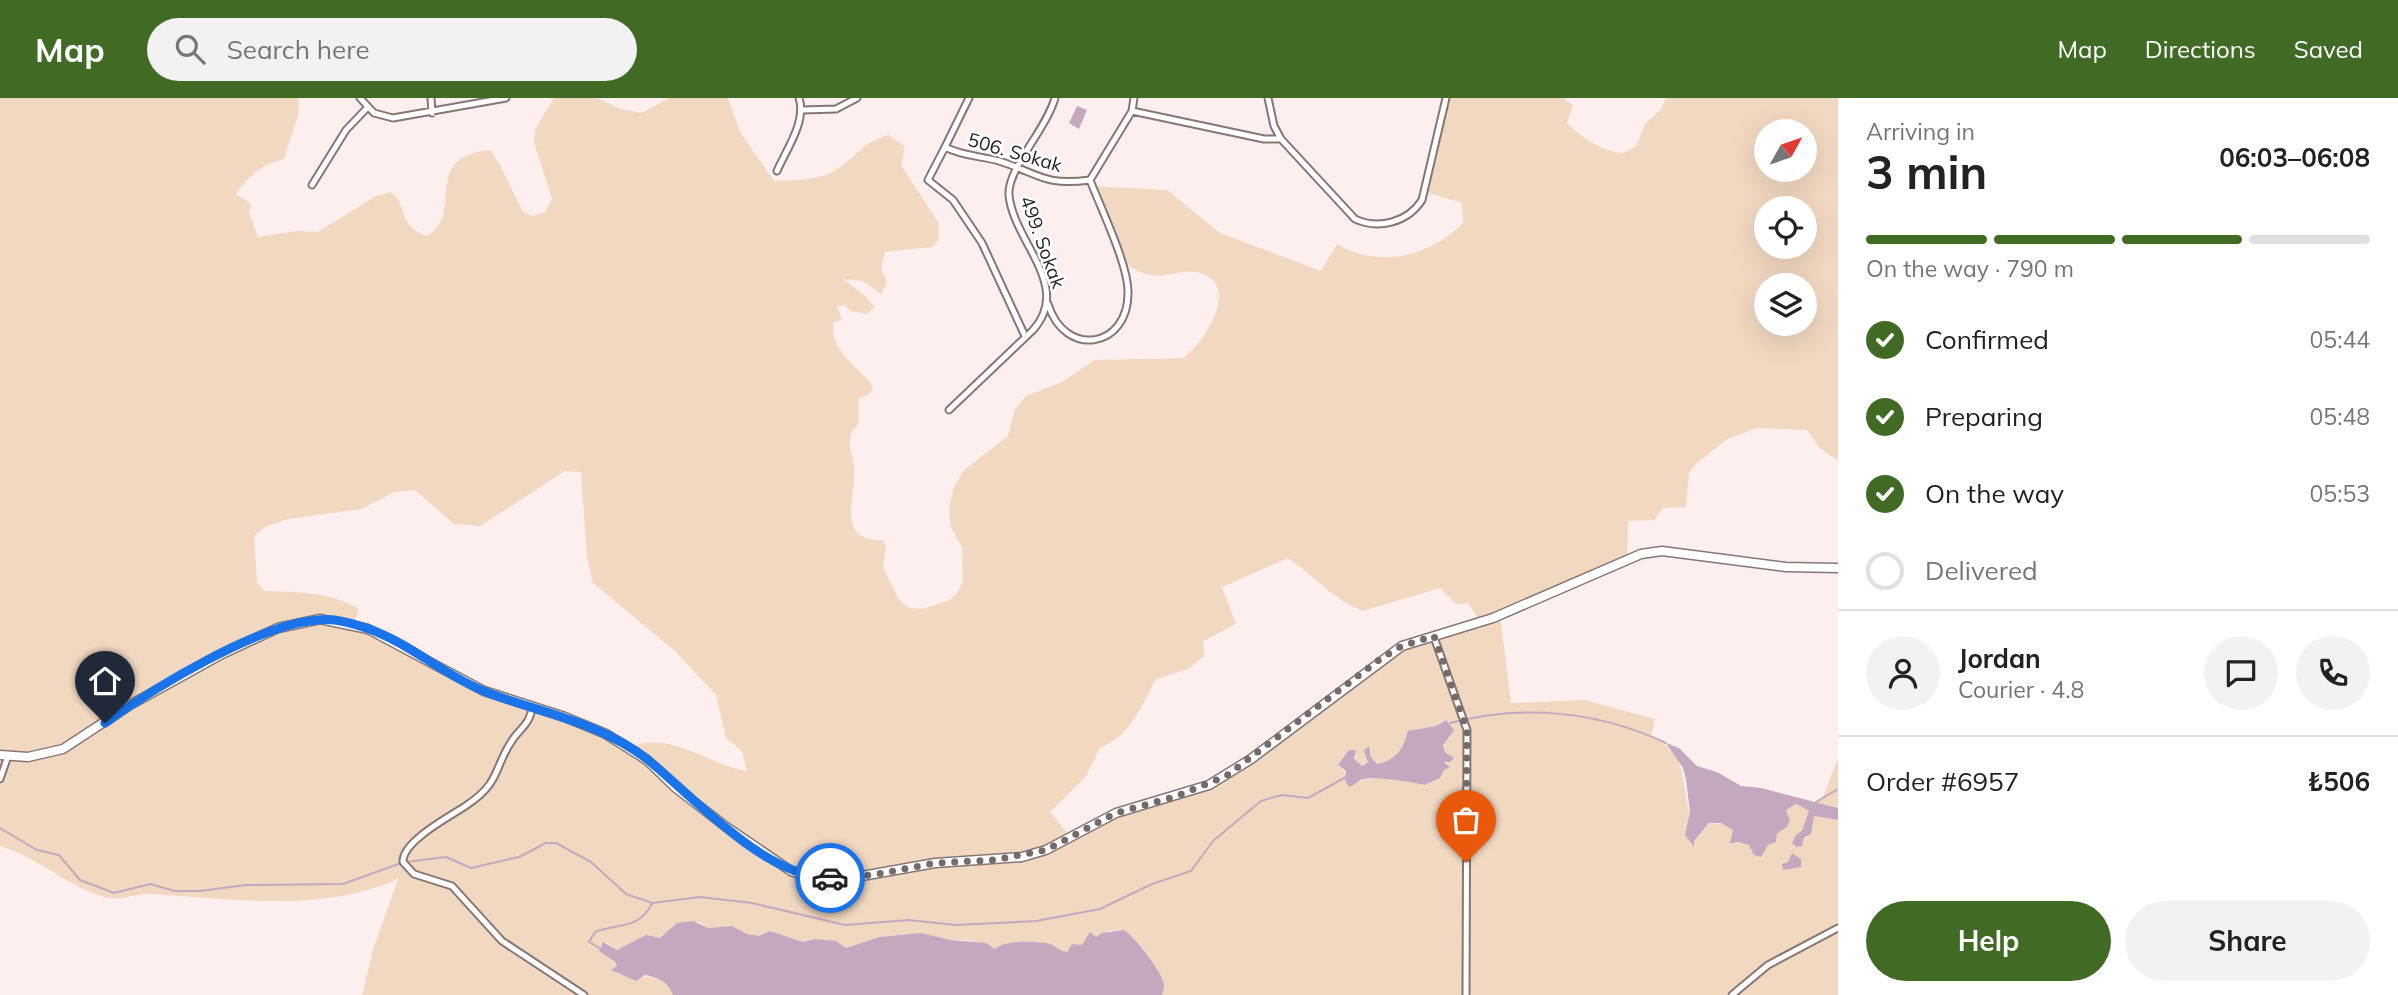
<!DOCTYPE html>
<meta charset="utf-8">
<style>
:root{--surface:#fff;--page:#f2f2f2;--text:#222;--muted:#767676;--line:#e0e0e0;--accent:#416a25}
body{margin:0;font-family:Mulish,sans-serif;background:var(--page);color:var(--text);height:100vh;display:flex;flex-direction:column;font-size:26px;white-space:nowrap}
*{box-sizing:border-box;margin:0}
p{font-size:23px;color:var(--muted)}
.icon{flex:none;width:38px;height:38px;fill:none;stroke:currentColor;stroke-width:2;stroke-linecap:round;stroke-linejoin:round}
.map{position:relative;flex:1;overflow:hidden}
.panel{display:flex;flex-direction:column;background:var(--surface);width:560px}
.panel>*{flex:none}
.needle{width:46px;rotate:50deg}
.tools{position:absolute;left:1754px;top:21px;display:grid;gap:14px}
.tools a{display:grid;place-items:center;width:63px;height:63px;border-radius:50%;background:var(--surface);box-shadow:0 7px 28px #0002;font-size:35px}
.pin{position:absolute;display:grid;place-items:center;width:60px;height:60px;color:#fff;margin:-72px -30px;border-radius:50% 50% 50% 0;rotate:-45deg;box-shadow:0 0 7px #0007}
.pin .icon{rotate:45deg}
.courier{position:absolute;display:grid;place-items:center;width:70px;height:70px;margin:-35px;border:5px solid #1a73e8;border-radius:50%;background:#fff;color:#222;box-shadow:0 2px 9px #0007}
.overview em{font-style:normal;font-weight:700}
.overview div{display:flex;flex-direction:column-reverse}
.overview{display:flex;align-items:center;justify-content:space-between;height:119px;padding:0 28px}
h1{font-size:46px;font-weight:700;line-height:52px}
.bar{display:grid;grid-template-columns:repeat(4,1fr);gap:10px 7px;align-content:center;height:84px;padding:0 28px}
.bar i{height:9px;border-radius:5px;background:var(--line)}
.bar .current{background:var(--accent)}
.bar p{grid-column:span 4}
.line{display:flex;align-items:center;gap:18px;padding:0 28px;border-top:2px solid var(--line)}
.line div{flex:1}
.round{display:grid;place-items:center;flex:none;width:74px;height:74px;border-radius:37px;background:var(--page)}
ol{padding:0 28px;list-style:none}
li{display:flex;align-items:center;gap:21px;height:77px}
li p{margin-inline-start:auto}
li .icon{padding:7px;border-radius:50%;background:var(--accent);color:#fff;stroke-width:4}
li:last-child{color:var(--muted)}
li i{width:38px;height:38px;border:4px solid var(--line);border-radius:50%}
.primary-button{display:flex;gap:14px;margin-top:auto;padding:14px 28px}
.primary-button a{flex:1;height:80px;border-radius:42px;background:var(--accent);color:#fff;font-size:28px;font-weight:700;line-height:80px;text-align:center}
.primary-button a+a{background:var(--page);color:var(--text)}
header{display:flex;align-items:center;gap:42px;box-sizing:border-box;height:98px;padding:0 35px;background:var(--accent);color:#fff}
header strong{font-size:33px}
nav{display:flex;gap:38px;margin-inline-start:auto;font-size:24px}
.search{width:490px;height:63px;background:var(--page);display:flex;align-items:center;gap:18px;box-sizing:border-box;padding:0 24px;border-radius:38px;color:var(--muted);font-size:26px}
main{display:flex;flex:1;min-height:0}
.map>svg:first-child{display:block}
</style>
<header>
<strong>Map</strong>
<div class="search"><svg class="icon" aria-label="search" viewBox="0 0 24 24"><circle cx="10" cy="10" r="6"/><path d="M15 15l6 6"/></svg>Search here</div>
<nav><a>Map</a><a>Directions</a><a>Saved</a></nav>
</header>
<main>
<div class="map">
<svg width="1838" height="897" viewBox="0 0 1838 897">
<rect width="100%" height="100%" fill="#fdefee"/>
<!-- green -->
<path fill="#f1d8c1" fill-rule="evenodd" d="M 0,0 L 298,0 L 299,14 L 284,61 C 263,66 248,78 236,96 L 251,106 L 249,115 L 258,139 L 297,133 L 318,134 L 376,98 L 391,94 C 409,109 397,128 427,138 C 466,116 419,59 490,52 L 500,67 L 523,114 L 533,118 L 545,114 L 552,101 L 534,44 L 535,32 L 554,0 L 597,0 L 621,11 L 642,15 L 669,0 L 728,0 L 740,34 L 774,83 C 795,82 821,83 839,70 C 860,55 861,45 889,37 L 905,49 L 901,67 L 939,126 L 938,143 L 932,149 L 885,154 L 881,170 L 887,185 L 881,196 L 863,183 L 843,181 L 865,198 L 875,209 L 867,216 L 851,213 L 844,207 L 837,209 L 842,222 L 834,224 C 827,252 861,270 873,289 L 868,297 L 859,300 C 858,308 860,320 857,327 C 853,337 854,326 851,336 C 847,347 853,357 854,367 C 857,397 834,444 882,442 L 886,448 L 883,469 L 899,502 L 909,510 L 922,511 L 948,503 L 957,495 L 963,484 L 962,450 L 951,429 L 949,410 L 954,389 L 963,373 L 1008,338 L 1015,311 L 1026,298 L 1062,284 L 1095,262 L 1184,260 C 1202,246 1241,190 1203,176 C 1176,166 1157,193 1122,162 C 1111,151 1099,105 1092,88 L 1167,92 L 1220,135 L 1321,173 L 1337,146 C 1379,171 1429,159 1463,125 L 1462,105 L 1426,94 L 1446,0 L 1563,0 L 1573,7 L 1567,25 C 1581,39 1602,54 1624,55 L 1637,47 L 1644,27 L 1661,11 L 1666,0 L 1838,0 L 1838,363 L 1820,350 L 1807,332 L 1757,330 L 1727,341 L 1696,366 L 1689,375 L 1686,409 L 1663,410 L 1654,422 L 1628,423 L 1627,463 L 1500,517 L 1511,605 L 1585,602 L 1655,621 L 1651,638 C 1680,652 1682,670 1686,699 C 1688,711 1692,719 1686,732 L 1694,743 L 1710,725 L 1725,726 L 1733,732 L 1731,747 L 1738,744 L 1749,747 L 1754,757 L 1761,759 L 1768,747 L 1776,744 L 1777,734 L 1787,729 L 1789,719 L 1786,712 L 1796,706 L 1809,713 L 1803,743 L 1811,736 L 1814,718 L 1838,722 L 1838,897 L 1162,897 C 1167,881 1138,839 1123,832 L 1108,833 L 1096,839 L 1093,836 L 1082,847 L 1070,848 L 1067,854 L 1058,853 L 1052,847 C 1033,846 1012,841 995,851 L 968,842 L 951,842 L 921,835 L 879,839 L 846,850 L 815,841 L 803,844 L 770,833 L 759,838 L 747,836 L 732,828 L 708,830 L 699,824 L 677,825 L 661,840 L 640,843 L 617,852 L 606,844 L 600,848 L 600,853 L 617,867 L 613,873 C 635,887 659,867 673,897 L 362,897 L 373,852 L 398,781 C 322,815 232,801 151,796 C 134,795 122,804 104,799 C 66,788 38,759 0,748 ZM 1766,33 L 1804,33 L 1804,72 L 1766,72 ZM 1766,110 L 1804,110 L 1804,149 L 1766,149 ZM 1766,187 L 1804,187 L 1804,226 L 1766,226 ZM 565,373 L 581,374 L 587,459 L 593,485 L 675,553 L 716,597 L 726,640 L 742,653 L 747,673 C 710,668 667,630 630,650 L 484,593 L 354,526 L 359,511 C 331,494 297,494 264,493 L 257,484 L 254,438 L 265,429 L 288,421 L 362,411 L 394,394 L 415,392 L 454,426 L 480,428 ZM 1288,460 C 1314,478 1333,501 1363,513 L 1440,490 L 1456,506 L 1468,505 L 1480,523 L 1383,559 L 1209,687 L 1091,727 L 1071,740 L 1050,714 L 1086,678 L 1100,650 C 1132,636 1140,610 1156,581 L 1188,571 L 1204,558 L 1203,543 L 1236,526 L 1222,489 ZM 1444,622 L 1450,625 L 1448,639 L 1443,644 L 1445,653 L 1453,661 L 1444,664 L 1448,665 C 1441,677 1439,683 1425,687 C 1411,682 1370,676 1356,685 L 1339,669 L 1348,656 L 1357,657 L 1354,662 L 1360,668 L 1368,663 L 1364,653 L 1371,652 L 1371,659 L 1377,666 C 1402,660 1399,651 1409,633 L 1436,628 Z
M 1838,660 L 1838,710 L 1816,704 L 1824,697 Z"/>
<!-- water -->
<path fill="#c3a8bf" d="M 1077,8 L 1087,12 L 1079,31 L 1069,25 Z
M 1446,622 L 1454,632 L 1443,647 L 1445,654 L 1454,660 L 1450,664 L 1444,664 L 1450,669 L 1444,672 L 1440,680 L 1425,687 C 1415,684 1374,678 1363,681 C 1357,683 1355,687 1349,689 L 1345,682 L 1346,673 L 1338,667 L 1349,652 L 1356,652 L 1354,661 L 1362,668 L 1368,664 L 1364,653 L 1369,648 L 1371,659 L 1377,666 C 1399,661 1402,651 1408,633 L 1436,628 Z
M 1666,645 L 1679,650 L 1697,668 L 1717,674 L 1741,688 L 1761,690 L 1838,710 L 1838,722 L 1814,718 L 1811,736 L 1804,740 L 1802,748 L 1797,749 L 1792,745 L 1796,737 L 1802,733 L 1809,713 L 1796,706 L 1786,712 L 1790,722 L 1787,729 L 1777,735 L 1776,744 L 1768,747 L 1761,759 L 1754,757 L 1749,747 L 1738,744 L 1730,746 L 1733,732 L 1721,725 L 1709,725 L 1694,743 L 1694,749 L 1685,737 L 1690,714 L 1686,681 L 1683,670 Z
M 1792,755 L 1801,761 L 1801,769 L 1783,772 L 1782,766 L 1788,764 Z
M 693,823 L 708,830 L 732,828 L 747,836 L 759,838 L 770,833 L 803,844 L 815,841 L 836,843 L 846,850 L 879,839 L 921,835 L 951,842 L 986,845 L 995,851 C 1004,842 1033,843 1046,845 C 1055,846 1057,853 1067,854 L 1072,846 L 1082,847 L 1090,834 L 1096,839 L 1102,835 L 1123,832 C 1133,835 1162,875 1164,886 C 1164,890 1163,893 1162,897 L 673,897 C 667,883 659,880 645,877 L 636,883 L 611,872 L 617,868 L 615,864 L 599,853 L 603,844 L 617,852 L 646,837 L 660,840 L 677,825 Z"/>
<g fill="none" stroke-linecap="round" stroke-linejoin="round">
<!-- stream -->
<path stroke="#c3a8bf" stroke-width="2" d="M 1450,625 C 1522,606 1598,613 1666,645
M 1816,704 L 1838,691
M 0,730 L 37,752 L 59,757 L 80,782 L 114,795 L 150,786 L 175,793 L 200,793 L 246,787 L 343,786 L 401,765
M 406,764 L 446,759 L 471,770 L 519,759 L 546,745 L 556,745 L 591,764 L 626,796 L 652,805 L 700,799 L 752,805 L 845,827 L 909,822 L 955,827 L 1036,823 L 1100,811 L 1152,786 L 1191,773 L 1213,743 L 1261,703 L 1281,697 L 1308,700 L 1346,679
M 601,851 L 589,844 L 595,834 C 618,825 638,832 652,806"/>
<defs>
<path id="street" d="M 360,0 L 374,15 L 393,20 L 506,0
M 431,0 L 432,15
M 969,0 L 945,49 C 962,58 981,58 999,63 C 1040,76 1043,88 1090,82
M 1268,0 L 1274,28 L 1281,41 L 1355,121 C 1379,132 1408,124 1422,102 L 1446,0
M 803,12 L 836,11 L 857,0
M 1132,13 L 1264,41 L 1281,41
M 945,49 L 928,82 L 953,102 L 982,145 L 1025,238
M 777,73 C 786,52 807,23 799,0
M 1090,82 L 1132,13 L 1134,0
M 312,87 L 346,32 L 367,10
M 1048,206 C 1065,261 1129,250 1128,194 C 1128,166 1101,111 1090,82
M 949,312 L 1033,232 C 1073,188 1013,143 1009,97 C 1007,71 1046,32 1055,0
M 1434,539 L 1467,632 L 1466,897
M 532,609 C 531,624 521,630 513,641 C 493,670 502,683 467,707 C 451,718 402,743 403,764 L 414,776 L 452,788 L 502,843 L 584,897
M 0,681 L 8,658
M 1732,897 L 1768,867 L 1838,830"/>
<path id="secondary" d="M 0,657 L 28,659 L 63,651 L 130,607 L 222,556 L 278,530 L 320,521 L 368,531 L 484,593 L 565,619 L 606,636 L 647,662 L 676,690 L 725,728 L 791,773 L 806,778 L 845,781 L 935,765 L 1022,759 L 1046,752 L 1116,715 L 1209,687 L 1251,661 L 1402,548 L 1493,520 L 1641,456 L 1662,453 L 1786,469 L 1838,470"/>
</defs>
<!-- street casing -->
<use href="#street" stroke="#867676" stroke-width="9"/>
<!-- secondary casing -->
<use href="#secondary" stroke="#867676" stroke-width="11"/>
<!-- street -->
<use href="#street" stroke="#fff" stroke-width="5"/>
<!-- secondary -->
<use href="#secondary" stroke="#fff" stroke-width="8"/>
</g>
<g fill="none" stroke-linecap="round" stroke-linejoin="round">
<!-- done -->
<path stroke="#736a69" stroke-width="7" stroke-dasharray="0 12.6" d="M 830,780 L 873,777 L 935,765 L 994,762 L 1046,752 L 1116,715 L 1177,698 L 1226,678 L 1383,559 L 1402,548 L 1434,538 L 1467,632 L 1466,764"/>
<!-- route -->
<path stroke="#1a73e8" stroke-width="9" d="M 105,625 C 154,590 258,526 318,522 C 333,520 355,526 369,531 C 411,546 445,578 486,594 C 541,615 599,624 647,661 C 695,700 764,779 830,780"/>
</g>
<g text-anchor="middle" dominant-baseline="central" stroke-width="5" stroke-linejoin="round" paint-order="stroke">
<!-- street labels -->
<g font-size="19" fill="#292222" stroke="#fff">
<text transform="translate(1015 54) rotate(16)">506. Sokak</text>
<text transform="translate(1043 144) rotate(70)">499. Sokak</text>
</g>
</g>
</svg>
<div class="tools">
<a><svg class="needle" viewBox="-14 -14 28 28"><path d="M0-13l5 13h-10z" fill="#e53935"/><path d="M0 13l5-13h-10z" fill="#767676"/></svg></a>
<a><svg class="icon" aria-label="locate" viewBox="0 0 24 24"><circle cx="12" cy="12" r="6"/><path d="M12 2v4M12 18v4M2 12h4M18 12h4"/></svg></a>
<a><svg class="icon" aria-label="layers" viewBox="0 0 24 24"><path d="M12 4l9 5-9 5-9-5zM3 14l9 5 9-5"/></svg></a>
</div>
<div class="pin" style="left:1466px;top:764px;background:#ea580c"><svg class="icon" aria-label="bag" viewBox="0 0 24 24"><path d="M5 8h14l-1 12H6zM9 8a3 3 0 0 1 6 0"/></svg></div>
<div class="pin" style="left:105px;top:625px;background:#1f2937"><svg class="icon" aria-label="home" viewBox="0 0 24 24"><path d="M3 11l9-7 9 7M6 9v11h12V9"/></svg></div>
<div class="courier" style="left:830px;top:780px"><svg class="icon" aria-label="car" viewBox="0 0 24 24"><path d="M5 17H2v-5l4-1 3-4h7l3 4 3 1v5h-3M9 17h6M6 11h13"/><circle cx="7" cy="17" r="2"/><circle cx="17" cy="17" r="2"/></svg></div>
</div>
<section class="panel">
<div class="overview"><div><h1>3 min</h1><p>Arriving in</p></div><em>06:03–06:08</em></div>
<div class="bar"><i class="current"></i><i class="current"></i><i class="current"></i><i></i><p>On the way · 790 m</p></div>
<ol>
<li><svg class="icon" aria-label="check" viewBox="0 0 24 24"><path d="M5 12l5 5 9-10"/></svg>Confirmed<p>05:44</p></li>
<li><svg class="icon" aria-label="check" viewBox="0 0 24 24"><path d="M5 12l5 5 9-10"/></svg>Preparing<p>05:48</p></li>
<li><svg class="icon" aria-label="check" viewBox="0 0 24 24"><path d="M5 12l5 5 9-10"/></svg>On the way<p>05:53</p></li>
<li><i></i>Delivered</li>
</ol>
<div class="line" style="height:126px"><a class="round"><svg class="icon" aria-label="person" viewBox="0 0 24 24"><circle cx="12" cy="8" r="4"/><path d="M4 21q1-7 8-7t8 7"/></svg></a><div><b>Jordan</b><p>Courier · 4.8</p></div><a class="round"><svg class="icon" aria-label="chat" viewBox="0 0 24 24"><path d="M4 5h16v11H9l-5 4z"/></svg></a><a class="round"><svg class="icon" aria-label="phone" viewBox="0 0 24 24"><path d="M5 4h4l2 5-3 2q2 4 5 5l2-3 5 2v4C11 20 4 13 5 4z"/></svg></a></div>
<div class="line" style="height:91px"><div>Order #6957</div><b>₺506</b></div>
<div class="primary-button"><a>Help</a><a>Share</a></div>
</section>
</main>
